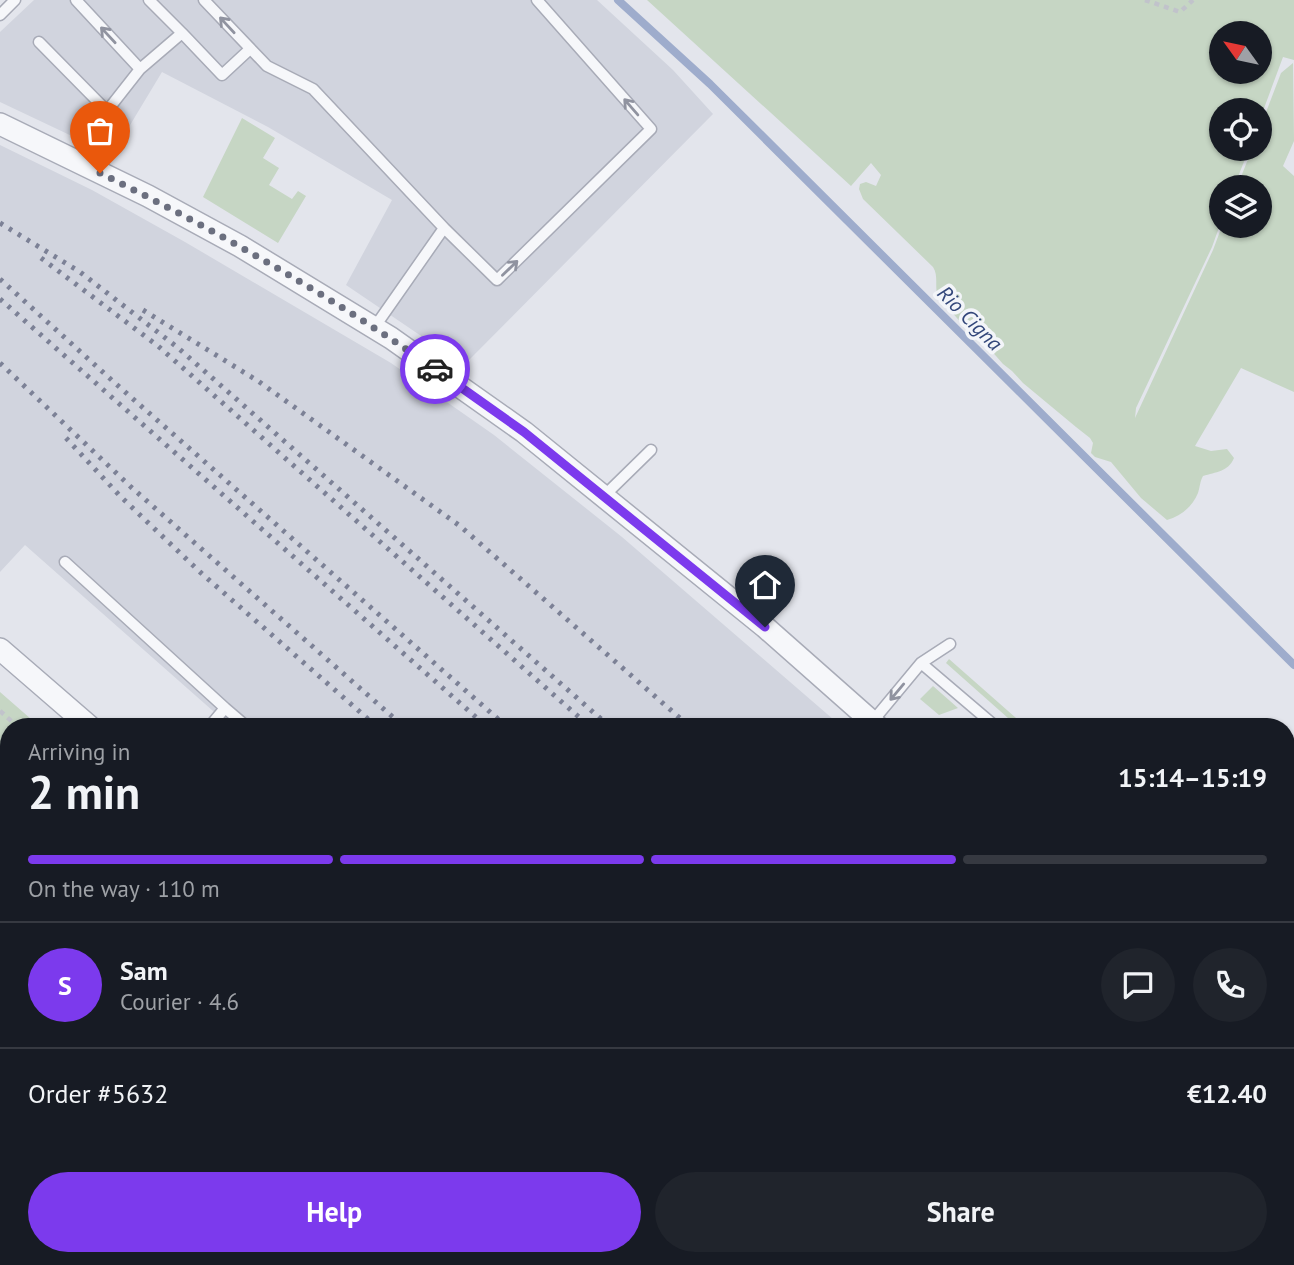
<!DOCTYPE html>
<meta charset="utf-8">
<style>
:root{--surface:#171b24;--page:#20242c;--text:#f1f3f6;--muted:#9ea1a6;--line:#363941;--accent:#7c3aed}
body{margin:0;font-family:"PT Sans",sans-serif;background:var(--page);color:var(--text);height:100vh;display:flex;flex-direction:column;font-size:26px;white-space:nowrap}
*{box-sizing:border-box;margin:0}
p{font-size:23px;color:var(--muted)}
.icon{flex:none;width:38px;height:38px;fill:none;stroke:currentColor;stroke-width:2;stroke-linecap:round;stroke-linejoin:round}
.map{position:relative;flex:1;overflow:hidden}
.panel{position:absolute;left:0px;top:718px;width:1295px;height:548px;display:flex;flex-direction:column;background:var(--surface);border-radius:28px 28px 0 0;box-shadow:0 2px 5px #0004}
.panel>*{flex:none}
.needle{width:46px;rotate:303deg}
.controls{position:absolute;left:1209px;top:21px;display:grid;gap:14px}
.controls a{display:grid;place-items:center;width:63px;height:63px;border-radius:50%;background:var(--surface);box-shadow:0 2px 5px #0004;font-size:35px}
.pin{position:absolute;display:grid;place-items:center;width:60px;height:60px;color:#fff;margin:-72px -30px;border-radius:50% 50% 50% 0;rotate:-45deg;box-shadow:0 0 7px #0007}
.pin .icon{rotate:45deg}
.courier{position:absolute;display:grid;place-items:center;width:70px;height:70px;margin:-35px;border:5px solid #7c3aed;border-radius:50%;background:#fff;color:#222;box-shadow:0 2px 9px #0007}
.headline em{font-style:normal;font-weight:700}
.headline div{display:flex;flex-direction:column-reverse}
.headline{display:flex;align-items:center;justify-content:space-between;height:119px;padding:0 28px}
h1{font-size:46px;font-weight:700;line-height:52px}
.bar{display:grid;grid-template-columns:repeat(4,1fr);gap:10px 7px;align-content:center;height:84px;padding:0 28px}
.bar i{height:9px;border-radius:5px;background:var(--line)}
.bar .selected{background:var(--accent)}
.bar p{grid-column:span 4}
.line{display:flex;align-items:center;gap:18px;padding:0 28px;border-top:2px solid var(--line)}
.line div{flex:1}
.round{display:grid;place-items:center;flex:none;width:74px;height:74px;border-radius:37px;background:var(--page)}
.button{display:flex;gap:14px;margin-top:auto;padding:14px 28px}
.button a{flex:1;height:80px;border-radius:42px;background:var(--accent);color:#fff;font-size:28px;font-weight:700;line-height:80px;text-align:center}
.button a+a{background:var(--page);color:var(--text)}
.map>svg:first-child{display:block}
</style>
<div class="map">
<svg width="1294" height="1265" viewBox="0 0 1294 1265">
<rect width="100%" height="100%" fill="#e3e5ec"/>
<!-- built -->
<path fill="#d1d4de" d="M 34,0 L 597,0 L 673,70 L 713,114 L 464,365 L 346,285 L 392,200 L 268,127 L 162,72 L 112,155 L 0,102 L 0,32 Z
M 0,145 L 92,190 L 185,242 L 391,363 L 494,435 L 622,537 L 841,726 L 230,726 L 25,545 L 0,572 Z
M 1286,1105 L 1294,1110 L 1294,1265 L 714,1265 L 704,1257 L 1286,1256 Z"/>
<!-- green -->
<path fill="#c6d6c4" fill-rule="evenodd" d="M 647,0 L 1294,0 L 1294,60 L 1283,57 L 1260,119 L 1260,110 L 1222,110 L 1222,149 L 1249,149 L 1234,187 L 1222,187 L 1221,222 L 1212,247 L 1136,408 L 1135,418 L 1213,250 L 1222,226 L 1260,226 L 1260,187 L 1237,187 L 1252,149 L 1260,149 L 1260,128 L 1281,73 L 1293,63 L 1294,141 L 1283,166 L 1294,176 L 1294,392 L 1241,368 L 1195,446 L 1211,451 L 1227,449 L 1234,458 C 1228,472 1216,472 1203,476 C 1200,481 1200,487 1198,493 C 1192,507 1181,516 1167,520 L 1141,498 L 1111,462 L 1095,457 L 1091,453 L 1093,443 L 1090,438 L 1076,427 L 1023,383 L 1012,371 L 1003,364 L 989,348 L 975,339 L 938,296 C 934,287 939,276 933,267 L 863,199 L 859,189 L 860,184 L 866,182 L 876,186 L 881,175 L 871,163 L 851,186 ZM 1222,33 L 1260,33 L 1260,72 L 1222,72 Z
M 242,118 L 275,138 L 263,158 L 279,168 L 269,185 L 292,199 L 298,191 L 306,196 L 278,243 L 203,197 Z
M 949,659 L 1025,726 L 1017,726 L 946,663 Z
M 933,686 L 958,708 L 939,715 L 920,699 Z
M 0,692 L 39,726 L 9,726 L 9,1206 L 0,1171 Z
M 301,1256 L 302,1265 L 23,1265 L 21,1257 Z"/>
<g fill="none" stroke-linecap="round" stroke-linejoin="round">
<!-- stream -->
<path stroke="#9eaccc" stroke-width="8" d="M 618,0 L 710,84 L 1294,665"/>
<defs>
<path id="lane" d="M 76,0 L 140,69
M 204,0 L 267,66 L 313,89 L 444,228 L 374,328
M 0,15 L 15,0
M 182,33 L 222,75 L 250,49
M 39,42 L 107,111 L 76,161
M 107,111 L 140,69 L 182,33 L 149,0
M 444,228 L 497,280 L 651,129 L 537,0
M 604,496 L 651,450
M 65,562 L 225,708 L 210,726
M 921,663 L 995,726
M 225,708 L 246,726
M 872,722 L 921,663 L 950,644
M 974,726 L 988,720
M 1286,966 L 1294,953
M 1286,992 L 1294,1001
M 1286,1069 L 1294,1078
M 687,1265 L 695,1256"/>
<path id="street" d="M 0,124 L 148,196 L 240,246 L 391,338 L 524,432 L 765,627 L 877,726
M 0,649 L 89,726
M 1286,1013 L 1294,1010
M 323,1256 L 324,1265
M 644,1256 L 649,1265"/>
<path id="secondary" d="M 0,1256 L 2,1265"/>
</defs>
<!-- lane casing -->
<use href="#lane" stroke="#a8abb7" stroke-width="13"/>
<!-- street casing -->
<use href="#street" stroke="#a8abb7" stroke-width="24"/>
<!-- secondary casing -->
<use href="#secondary" stroke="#a8abb7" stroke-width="32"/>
<!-- path -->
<path stroke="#c1c3cb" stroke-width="4.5" stroke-dasharray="5 5" stroke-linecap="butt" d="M 1145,0 L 1180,12 L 1193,0
M 0,711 L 17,726
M 0,896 L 9,898
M 0,906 L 9,912
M 0,1035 L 9,1008
M 0,1096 L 9,1132
M 40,1256 L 42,1265
M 265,1256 L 265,1265
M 503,1256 L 513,1265
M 605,1256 L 614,1265
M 167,1265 L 182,1256
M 482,1265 L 488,1256
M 546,1265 L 558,1256
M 731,1265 L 738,1256"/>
<!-- lane -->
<use href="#lane" stroke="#f6f7fa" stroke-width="10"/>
<!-- street -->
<use href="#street" stroke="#f6f7fa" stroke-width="21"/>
<!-- secondary -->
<use href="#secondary" stroke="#fff" stroke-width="30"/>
<!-- rail -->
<path stroke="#7c8196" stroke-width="5" stroke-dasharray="3.5 7" stroke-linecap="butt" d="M 0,223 L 80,272 L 177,347 L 609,726
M 41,258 L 158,346 L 589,726
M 0,279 L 116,384 L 506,726
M 0,299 L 486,726
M 143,310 L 258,381 L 460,526 L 689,726
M 0,363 L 131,487 L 403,726
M 66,438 L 120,496 L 200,572 L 376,726
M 1286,1249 L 1294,1256
M 982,1256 L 992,1265
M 1006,1256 L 1015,1265
M 1091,1256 L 1100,1265
M 1110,1256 L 1120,1265
M 1189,1256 L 1199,1265
M 1212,1256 L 1221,1265"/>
</g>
<!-- one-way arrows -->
<defs><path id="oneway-shaft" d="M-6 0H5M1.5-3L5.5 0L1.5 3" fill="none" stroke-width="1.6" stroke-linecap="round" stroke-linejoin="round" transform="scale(1.75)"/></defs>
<g stroke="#9093a0">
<use href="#oneway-shaft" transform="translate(227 25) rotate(-133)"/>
<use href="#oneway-shaft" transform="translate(108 35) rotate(-133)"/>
<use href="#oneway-shaft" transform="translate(631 107) rotate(-131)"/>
<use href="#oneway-shaft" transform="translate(510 268) rotate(-44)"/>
<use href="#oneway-shaft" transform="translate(897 692) rotate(130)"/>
</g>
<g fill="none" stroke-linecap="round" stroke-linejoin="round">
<!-- done -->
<path stroke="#6b6f7f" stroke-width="7" stroke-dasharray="0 12.6" d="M 100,173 C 216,230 329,295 435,369"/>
<!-- route -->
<path stroke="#7c3aed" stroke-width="9" d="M 435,369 L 524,432 L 765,627"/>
</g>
<g text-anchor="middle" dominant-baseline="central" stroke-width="7" stroke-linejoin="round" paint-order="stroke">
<!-- water labels -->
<g font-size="21" font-style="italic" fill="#33477a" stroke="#f3f5f9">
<text transform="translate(970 318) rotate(45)">Rio Cigna</text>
</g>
</g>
</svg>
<div class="controls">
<a><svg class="needle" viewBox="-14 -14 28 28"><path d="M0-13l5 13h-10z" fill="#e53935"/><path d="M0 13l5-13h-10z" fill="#9ea1a6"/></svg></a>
<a><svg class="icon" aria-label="locate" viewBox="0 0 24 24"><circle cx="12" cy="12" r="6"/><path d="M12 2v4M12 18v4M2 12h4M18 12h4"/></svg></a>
<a><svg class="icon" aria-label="layers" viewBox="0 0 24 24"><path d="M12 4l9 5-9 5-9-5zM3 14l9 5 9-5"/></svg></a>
</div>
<div class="pin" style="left:100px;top:173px;background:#ea580c"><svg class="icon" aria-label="bag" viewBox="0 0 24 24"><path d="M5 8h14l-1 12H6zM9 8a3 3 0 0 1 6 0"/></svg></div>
<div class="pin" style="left:765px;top:627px;background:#1f2937"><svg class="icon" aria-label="home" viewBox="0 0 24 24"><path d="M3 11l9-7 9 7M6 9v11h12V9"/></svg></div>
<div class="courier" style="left:435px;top:369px"><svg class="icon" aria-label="car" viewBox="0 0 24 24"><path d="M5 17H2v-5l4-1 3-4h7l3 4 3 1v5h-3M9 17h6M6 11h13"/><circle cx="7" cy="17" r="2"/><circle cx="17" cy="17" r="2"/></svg></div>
<section class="panel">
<div class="headline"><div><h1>2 min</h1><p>Arriving in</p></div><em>15:14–15:19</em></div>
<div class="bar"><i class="selected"></i><i class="selected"></i><i class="selected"></i><i></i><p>On the way · 110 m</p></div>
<div class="line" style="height:126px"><b class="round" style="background:var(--accent);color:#fff">S</b><div><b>Sam</b><p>Courier · 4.6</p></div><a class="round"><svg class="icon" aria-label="chat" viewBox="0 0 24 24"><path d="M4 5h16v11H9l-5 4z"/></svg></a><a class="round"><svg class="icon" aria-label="phone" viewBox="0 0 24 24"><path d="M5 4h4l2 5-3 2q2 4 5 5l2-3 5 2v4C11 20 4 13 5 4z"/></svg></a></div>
<div class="line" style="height:91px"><div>Order #5632</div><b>€12.40</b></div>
<div class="button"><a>Help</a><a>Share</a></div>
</section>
</div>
